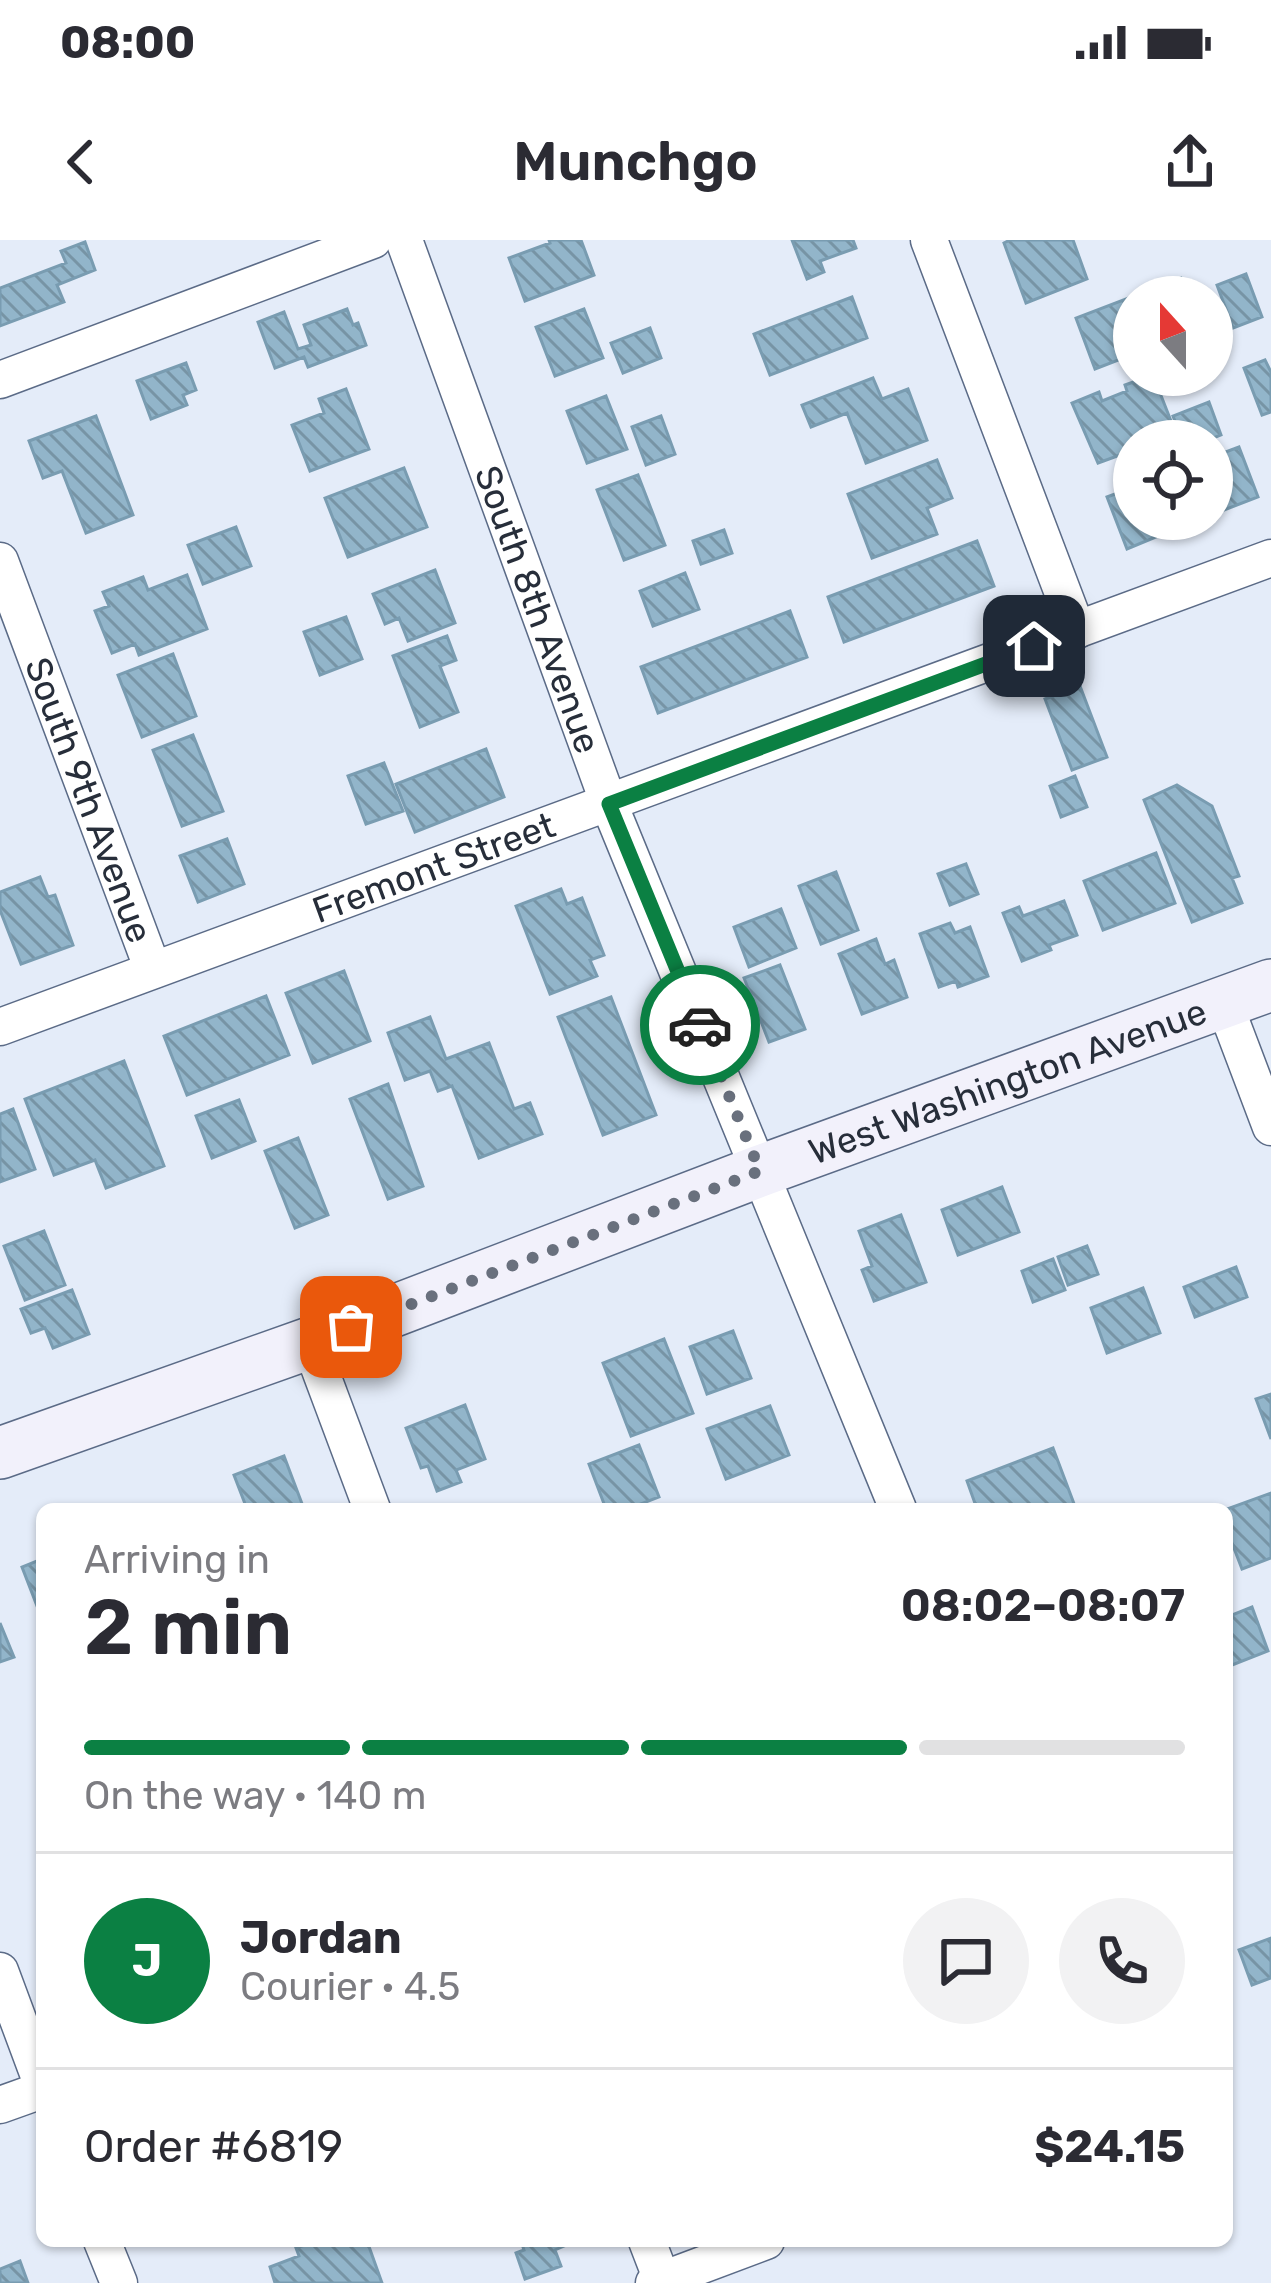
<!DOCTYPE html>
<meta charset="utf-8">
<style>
:root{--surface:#fff;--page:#f2f2f3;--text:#2b2b33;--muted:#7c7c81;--line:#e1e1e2;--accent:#0b8043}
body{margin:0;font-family:Rubik,sans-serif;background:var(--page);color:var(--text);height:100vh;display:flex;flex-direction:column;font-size:45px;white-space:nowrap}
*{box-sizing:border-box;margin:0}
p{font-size:39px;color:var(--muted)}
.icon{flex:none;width:66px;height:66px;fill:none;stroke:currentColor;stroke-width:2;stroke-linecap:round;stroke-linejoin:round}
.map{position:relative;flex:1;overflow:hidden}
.panel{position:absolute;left:36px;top:1263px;width:1197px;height:744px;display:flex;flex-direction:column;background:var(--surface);border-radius:18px;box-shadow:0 3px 9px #0004}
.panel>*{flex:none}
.needle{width:78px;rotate:339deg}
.controls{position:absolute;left:1113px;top:36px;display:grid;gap:24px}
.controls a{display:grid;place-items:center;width:120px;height:120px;border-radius:50%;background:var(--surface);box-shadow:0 3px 9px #0004;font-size:60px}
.pin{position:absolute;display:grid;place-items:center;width:102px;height:102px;color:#fff;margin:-51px;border-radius:24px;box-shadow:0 6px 18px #0006}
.courier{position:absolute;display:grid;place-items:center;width:120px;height:120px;margin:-60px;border:9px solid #0b8043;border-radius:50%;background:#fff;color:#222;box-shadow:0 3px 15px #0007}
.head em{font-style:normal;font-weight:600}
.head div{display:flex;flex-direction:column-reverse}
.head{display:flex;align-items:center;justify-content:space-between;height:204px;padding:0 48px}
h1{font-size:78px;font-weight:600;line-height:90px}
.bar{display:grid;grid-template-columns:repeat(4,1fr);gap:18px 12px;align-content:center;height:144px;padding:0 48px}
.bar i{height:15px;border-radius:9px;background:var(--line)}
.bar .selected{background:var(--accent)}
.bar p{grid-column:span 4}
.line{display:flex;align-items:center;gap:30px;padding:0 48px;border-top:3px solid var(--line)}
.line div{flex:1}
.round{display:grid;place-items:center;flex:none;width:126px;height:126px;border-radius:63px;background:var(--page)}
.status{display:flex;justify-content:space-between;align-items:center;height:84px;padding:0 60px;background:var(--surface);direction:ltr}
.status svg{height:33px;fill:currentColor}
header{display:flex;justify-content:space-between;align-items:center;height:156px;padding:0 48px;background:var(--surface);font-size:54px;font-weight:600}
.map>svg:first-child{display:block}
</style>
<div class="status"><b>08:00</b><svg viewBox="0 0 49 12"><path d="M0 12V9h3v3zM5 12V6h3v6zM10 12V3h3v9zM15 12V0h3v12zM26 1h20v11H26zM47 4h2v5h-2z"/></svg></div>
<header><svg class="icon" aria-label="back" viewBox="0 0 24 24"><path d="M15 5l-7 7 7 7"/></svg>Munchgo<svg class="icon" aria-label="share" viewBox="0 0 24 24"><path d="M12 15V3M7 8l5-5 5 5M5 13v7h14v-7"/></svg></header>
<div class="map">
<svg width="1271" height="2043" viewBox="0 0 1271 2043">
<defs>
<pattern id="building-back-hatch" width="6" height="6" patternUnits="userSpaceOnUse" patternTransform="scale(3)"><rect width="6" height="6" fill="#92b5ca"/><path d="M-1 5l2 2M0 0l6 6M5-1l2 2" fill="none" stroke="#7794a5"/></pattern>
</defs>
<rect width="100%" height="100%" fill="#e4ecf9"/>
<!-- building -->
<path fill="url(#building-back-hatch)" stroke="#799cb1" stroke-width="3" d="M 549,0 L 581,0 L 594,35 L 525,61 L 509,18 L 550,3 Z
M 792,0 L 853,0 L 856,8 L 820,21 L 824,32 L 807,39 Z
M 1010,0 L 1073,0 L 1087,39 L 1026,63 L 1004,3 Z
M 85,2 L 95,30 L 57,45 L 64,62 L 0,86 L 0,48 L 66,23 L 61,11 Z
M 1246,34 L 1262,77 L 1233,88 L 1217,45 Z
M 1181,38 L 1188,57 L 1134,57 L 1134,114 L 1095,129 L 1076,78 Z
M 852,57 L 867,98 L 770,135 L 754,94 Z
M 347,69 L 353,85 L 358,83 L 366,105 L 308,127 L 304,117 L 275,128 L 258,82 L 284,72 L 298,109 L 311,105 L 304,85 Z
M 584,69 L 603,118 L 555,136 L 536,87 Z
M 650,88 L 661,118 L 623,133 L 611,103 Z
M 1265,120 L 1271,132 L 1271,172 L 1262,175 L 1244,128 Z
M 186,123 L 196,150 L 183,155 L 187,165 L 151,179 L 137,141 Z
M 1153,135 L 1176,194 L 1158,201 L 1134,201 L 1134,210 L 1098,223 L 1072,163 L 1099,152 L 1102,161 L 1127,151 L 1125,145 Z
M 873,138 L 882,159 L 908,149 L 927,200 L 866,223 L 847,173 L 811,187 L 802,165 Z
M 346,149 L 369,209 L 310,231 L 292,185 L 324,173 L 319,159 Z
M 606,156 L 627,209 L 587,223 L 567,171 Z
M 1209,162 L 1221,195 L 1206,201 L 1183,201 L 1173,176 Z
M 96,176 L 133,275 L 86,293 L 62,231 L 43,238 L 29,201 Z
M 661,176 L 675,214 L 646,225 L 632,187 Z
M 1239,207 L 1258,257 L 1224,270 L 1212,239 L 1212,217 Z
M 937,220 L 952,258 L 927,268 L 937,294 L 872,318 L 848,254 Z
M 404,228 L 427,287 L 348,317 L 325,258 Z
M 638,235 L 665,305 L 624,320 L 597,250 Z
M 1134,247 L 1134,279 L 1199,279 L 1127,309 L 1107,257 Z
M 236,287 L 251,326 L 203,344 L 188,305 Z
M 724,290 L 732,313 L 701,324 L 693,301 Z
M 977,301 L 994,346 L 844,402 L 828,357 Z
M 435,330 L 455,383 L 408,401 L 399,378 L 385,384 L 373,354 Z
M 685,333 L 699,369 L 653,386 L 640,351 Z
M 187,335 L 207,389 L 139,415 L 135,404 L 112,413 L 95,371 L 109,366 L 103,352 L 143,337 L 148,350 Z
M 790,371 L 807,417 L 658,473 L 641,427 Z
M 346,377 L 362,419 L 320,435 L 304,392 Z
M 447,396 L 456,420 L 440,426 L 458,472 L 420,487 L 393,416 Z
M 173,414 L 196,476 L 142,497 L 118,435 Z
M 1080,446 L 1107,517 L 1072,530 L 1045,459 Z
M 193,495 L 223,571 L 182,586 L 153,510 Z
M 486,509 L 504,557 L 415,592 L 396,544 Z
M 384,523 L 403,571 L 366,584 L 348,536 Z
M 1075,536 L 1087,567 L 1061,577 L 1050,546 Z
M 1177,545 L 1212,566 L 1239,636 L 1232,638 L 1242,663 L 1192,682 L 1144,560 Z
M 227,599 L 244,644 L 198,662 L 180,616 Z
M 1156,613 L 1175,663 L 1103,690 L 1084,641 Z
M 966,624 L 978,654 L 950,665 L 938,634 Z
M 836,632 L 858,690 L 821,704 L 799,646 Z
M 40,637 L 48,657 L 55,655 L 73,705 L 21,724 L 0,670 L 0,652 Z
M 561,649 L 567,664 L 582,658 L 604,715 L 590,720 L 597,736 L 550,754 L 516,666 Z
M 1064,661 L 1077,695 L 1049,705 L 1051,710 L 1022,721 L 1003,673 L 1019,667 L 1023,676 Z
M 781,669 L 796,708 L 749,727 L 734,687 Z
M 950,683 L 955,693 L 970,687 L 988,736 L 958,747 L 956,741 L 939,747 L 920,694 Z
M 876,699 L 885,724 L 894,720 L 907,757 L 862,774 L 839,714 Z
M 780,725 L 805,789 L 769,802 L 744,738 Z
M 344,731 L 370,801 L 313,823 L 286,753 Z
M 266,756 L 289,815 L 187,855 L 164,796 Z
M 611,757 L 656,875 L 603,895 L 558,777 Z
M 430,777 L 446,819 L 489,803 L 514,869 L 530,863 L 542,894 L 479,918 L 452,846 L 438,851 L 430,831 L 405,840 L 388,793 Z
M 124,821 L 164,926 L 106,948 L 95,920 L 54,935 L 25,859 Z
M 388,844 L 423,946 L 388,959 L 350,859 Z
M 239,860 L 255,901 L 212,918 L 196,876 Z
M 13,869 L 35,929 L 0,942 L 0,874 Z
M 298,898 L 328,975 L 295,988 L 265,911 Z
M 1002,947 L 1019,992 L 958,1015 L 942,970 Z
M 901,975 L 926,1042 L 874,1061 L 862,1030 L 872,1026 L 859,991 Z
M 44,991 L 65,1045 L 25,1060 L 4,1006 Z
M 1087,1006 L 1098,1034 L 1068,1045 L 1058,1017 Z
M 1053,1019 L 1065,1050 L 1033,1062 L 1022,1031 Z
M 1236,1027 L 1247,1057 L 1195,1077 L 1184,1047 Z
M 1143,1048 L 1160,1093 L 1107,1113 L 1091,1068 Z
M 72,1050 L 89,1094 L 53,1108 L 45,1088 L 31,1093 L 21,1069 Z
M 733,1091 L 751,1138 L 707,1154 L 690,1107 Z
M 664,1099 L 693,1173 L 631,1196 L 603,1123 Z
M 1271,1154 L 1271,1199 L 1256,1159 Z
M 465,1165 L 485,1219 L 456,1230 L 461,1242 L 437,1251 L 428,1226 L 421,1228 L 406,1188 Z
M 770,1166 L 789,1215 L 726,1239 L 707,1189 Z
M 639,1205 L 659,1257 L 628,1269 L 606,1269 L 589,1224 Z
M 1053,1208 L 1076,1269 L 1011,1269 L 1009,1266 L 1000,1269 L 977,1269 L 967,1241 Z
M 284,1216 L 304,1269 L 247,1269 L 234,1235 Z
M 1271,1253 L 1271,1318 L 1242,1329 L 1227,1290 L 1227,1269 Z
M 42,1319 L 42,1379 L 22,1327 Z
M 1252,1367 L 1268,1411 L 1227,1427 L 1227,1377 Z
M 0,1383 L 14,1417 L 0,1422 Z
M 1271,1698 L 1271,1738 L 1252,1745 L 1239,1710 Z
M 316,2001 L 367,2001 L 382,2043 L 275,2043 L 270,2027 L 299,2016 L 296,2008 Z
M 521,2001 L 570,2001 L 571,2003 L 555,2010 L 561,2026 L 525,2039 L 516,2013 L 524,2010 Z
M 20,2021 L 28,2043 L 0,2043 L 0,2029 Z"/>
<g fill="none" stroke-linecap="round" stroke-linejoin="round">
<defs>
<g id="minor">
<path id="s1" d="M 404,0 L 609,564 L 898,1269"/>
<path d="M 929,0 L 1077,390"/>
<path d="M 0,140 L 373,0"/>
<path id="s2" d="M 0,321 L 153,730"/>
<path d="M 1224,763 L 1271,887"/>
<path id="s3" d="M 0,787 L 1271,318"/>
<path d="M 310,1103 L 372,1269"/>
<path d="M 0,1731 L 42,1844"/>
<path d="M 0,1865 L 42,1850"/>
<path d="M 102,2001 L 119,2043"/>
<path d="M 647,2001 L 662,2040"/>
<path d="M 654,2043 L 766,2001"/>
</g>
<g id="secondary">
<path id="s4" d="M 0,1213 L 310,1103 L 760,931 L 1271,745"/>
</g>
</defs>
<!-- minor casing -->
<use href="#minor" stroke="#5b6b87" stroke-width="39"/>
<!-- secondary casing -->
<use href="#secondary" stroke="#5b6b87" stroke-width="54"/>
<!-- minor -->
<use href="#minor" stroke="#fff" stroke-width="36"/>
<!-- secondary -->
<use href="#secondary" stroke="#f2f1fb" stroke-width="51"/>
</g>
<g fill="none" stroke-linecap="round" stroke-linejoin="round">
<!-- done -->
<path stroke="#69707d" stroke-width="12" stroke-dasharray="0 21.6" d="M 351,1087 L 760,931 L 700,785"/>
<!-- route -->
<path stroke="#0b8043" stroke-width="15" d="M 700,785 L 609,564 L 1034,406"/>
</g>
<g text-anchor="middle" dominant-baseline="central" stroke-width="12" stroke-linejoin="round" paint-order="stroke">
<!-- street labels -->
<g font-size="36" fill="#272e3a" stroke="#e4ecf9">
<text stroke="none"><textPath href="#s1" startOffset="393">South 8th Avenue</textPath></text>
<text stroke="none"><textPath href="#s2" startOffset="255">South 9th Avenue</textPath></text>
<text stroke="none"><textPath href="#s3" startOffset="462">Fremont Street</textPath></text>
<text stroke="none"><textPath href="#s4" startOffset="1074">West Washington Avenue</textPath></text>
</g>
</g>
</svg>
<div class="controls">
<a><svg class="needle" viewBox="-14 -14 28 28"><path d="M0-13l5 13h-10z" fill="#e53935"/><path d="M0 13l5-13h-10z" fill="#7c7c81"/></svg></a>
<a><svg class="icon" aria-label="locate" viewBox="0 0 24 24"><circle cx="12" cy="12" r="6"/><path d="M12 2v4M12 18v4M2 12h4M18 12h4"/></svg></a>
</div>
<div class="pin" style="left:351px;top:1087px;background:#ea580c"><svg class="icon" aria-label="bag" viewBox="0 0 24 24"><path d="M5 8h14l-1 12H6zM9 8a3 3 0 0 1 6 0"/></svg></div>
<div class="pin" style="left:1034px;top:406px;background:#1f2937"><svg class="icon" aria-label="home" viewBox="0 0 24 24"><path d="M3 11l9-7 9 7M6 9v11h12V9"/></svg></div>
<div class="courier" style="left:700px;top:785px"><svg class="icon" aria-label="car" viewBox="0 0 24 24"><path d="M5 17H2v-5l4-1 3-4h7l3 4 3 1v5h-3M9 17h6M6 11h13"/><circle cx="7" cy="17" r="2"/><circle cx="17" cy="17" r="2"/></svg></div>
<section class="panel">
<div class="head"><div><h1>2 min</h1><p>Arriving in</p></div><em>08:02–08:07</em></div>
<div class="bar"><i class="selected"></i><i class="selected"></i><i class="selected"></i><i></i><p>On the way · 140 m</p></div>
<div class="line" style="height:216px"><b class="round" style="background:var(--accent);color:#fff">J</b><div><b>Jordan</b><p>Courier · 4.5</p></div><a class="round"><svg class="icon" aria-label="chat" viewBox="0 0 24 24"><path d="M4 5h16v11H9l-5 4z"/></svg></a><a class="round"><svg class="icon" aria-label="phone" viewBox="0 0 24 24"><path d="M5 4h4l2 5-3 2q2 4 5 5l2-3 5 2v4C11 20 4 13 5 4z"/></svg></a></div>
<div class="line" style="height:156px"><div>Order #6819</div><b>$24.15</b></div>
</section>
</div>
